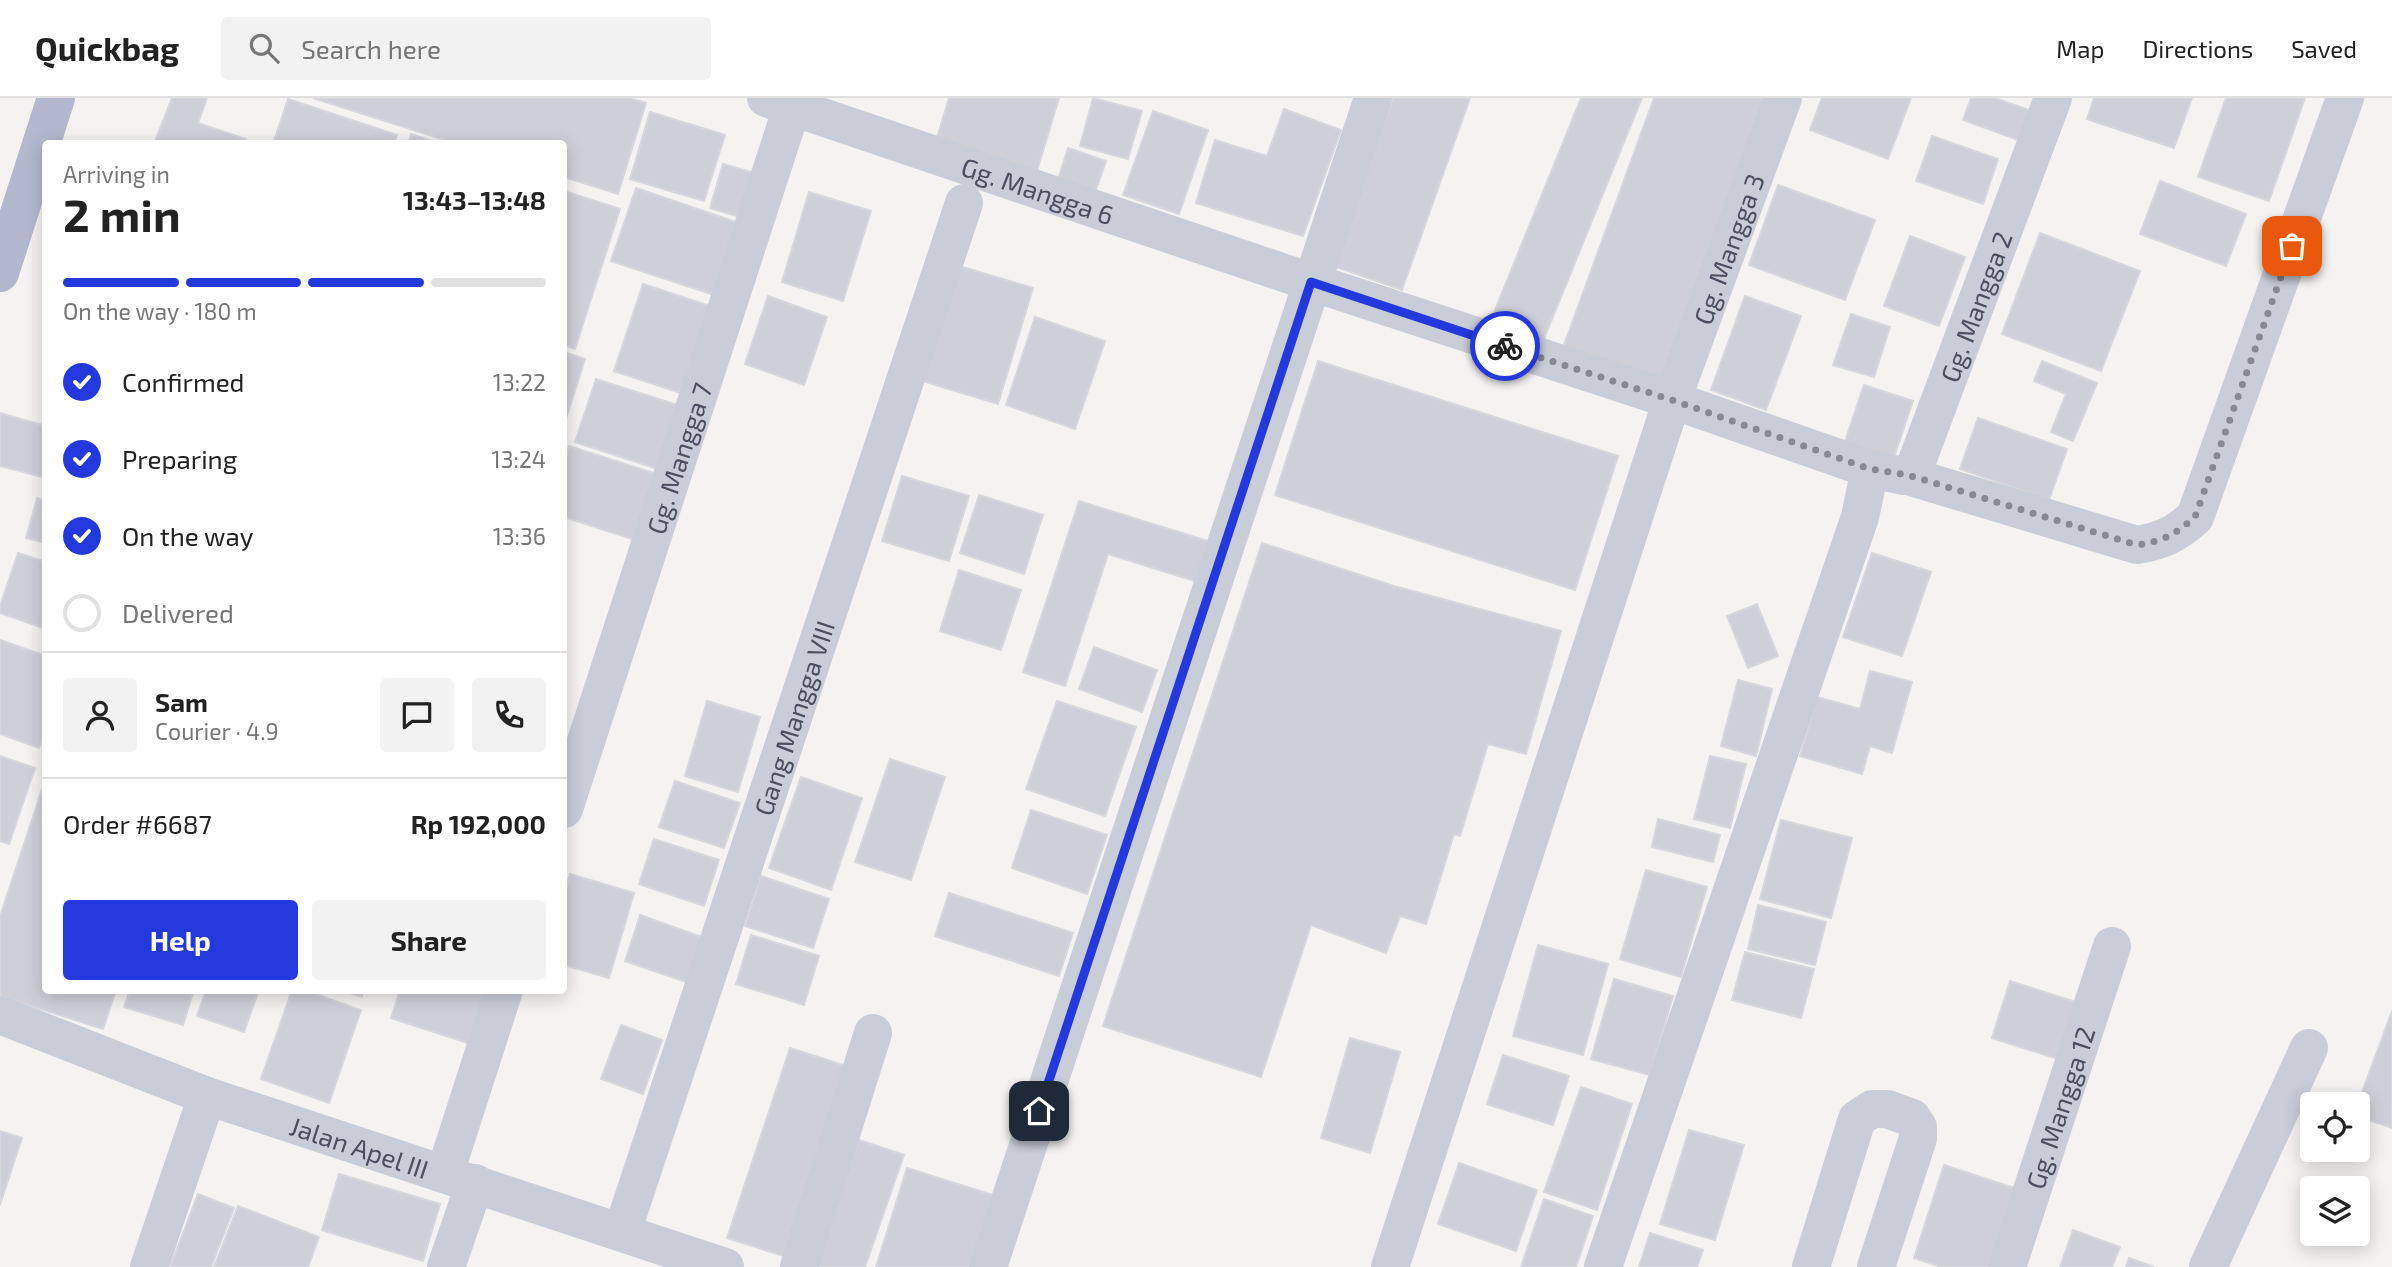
<!DOCTYPE html>
<meta charset="utf-8">
<style>
:root{--surface:#fff;--page:#f2f2f2;--text:#222;--muted:#767676;--line:#e0e0e0;--accent:#2339dd}
body{margin:0;font-family:"Exo 2",sans-serif;background:var(--page);color:var(--text);height:100vh;display:flex;flex-direction:column;font-size:26px;white-space:nowrap}
*{box-sizing:border-box;margin:0}
p{font-size:23px;color:var(--muted)}
.icon{flex:none;width:38px;height:38px;fill:none;stroke:currentColor;stroke-width:2;stroke-linecap:round;stroke-linejoin:round}
.map{position:relative;flex:1;overflow:hidden}
.sheet{position:absolute;left:42px;top:42px;width:525px;height:854px;display:flex;flex-direction:column;background:var(--surface);border-radius:7px;box-shadow:0 4px 18px #0003}
.sheet>*{flex:none}
.controls{position:absolute;left:2300px;top:994px;display:grid;gap:14px}
.controls a{display:grid;place-items:center;width:70px;height:70px;border-radius:7px;background:var(--surface);box-shadow:0 4px 18px #0003;font-size:35px}
.pin{position:absolute;display:grid;place-items:center;width:60px;height:60px;color:#fff;margin:-30px;border-radius:14px;box-shadow:0 4px 10px #0006}
.courier{position:absolute;display:grid;place-items:center;width:70px;height:70px;margin:-35px;border:5px solid #2339dd;border-radius:50%;background:#fff;color:#222;box-shadow:0 2px 9px #0007}
.overview em{font-style:normal;font-weight:700}
.overview div{display:flex;flex-direction:column-reverse}
.overview{display:flex;align-items:center;justify-content:space-between;height:119px;padding:0 21px}
h1{font-size:46px;font-weight:700;line-height:52px}
.bar{display:grid;grid-template-columns:repeat(4,1fr);gap:10px 7px;align-content:center;height:84px;padding:0 21px}
.bar i{height:9px;border-radius:5px;background:var(--line)}
.bar .active{background:var(--accent)}
.bar p{grid-column:span 4}
.line{display:flex;align-items:center;gap:18px;padding:0 21px;border-top:2px solid var(--line)}
.line div{flex:1}
.round{display:grid;place-items:center;flex:none;width:74px;height:74px;border-radius:7px;background:var(--page)}
ol{padding:0 21px;list-style:none}
li{display:flex;align-items:center;gap:21px;height:77px}
li p{margin-inline-start:auto}
li .icon{padding:7px;border-radius:50%;background:var(--accent);color:#fff;stroke-width:4}
li:last-child{color:var(--muted)}
li i{width:38px;height:38px;border:4px solid var(--line);border-radius:50%}
.primary-button{display:flex;gap:14px;margin-top:auto;padding:14px 21px}
.primary-button a{flex:1;height:80px;border-radius:7px;background:var(--accent);color:#fff;font-size:28px;font-weight:700;line-height:80px;text-align:center}
.primary-button a+a{background:var(--page);color:var(--text)}
header{display:flex;align-items:center;gap:42px;box-sizing:border-box;height:98px;padding:0 35px;background:var(--surface);border-bottom:2px solid var(--line)}
header strong{font-size:33px}
nav{display:flex;gap:38px;margin-inline-start:auto;font-size:24px}
.search{width:490px;height:63px;background:var(--page);display:flex;align-items:center;gap:18px;box-sizing:border-box;padding:0 24px;border-radius:7px;color:var(--muted);font-size:26px}
.map>svg:first-child{display:block}
</style>
<header>
<strong>Quickbag</strong>
<div class="search"><svg class="icon" aria-label="search" viewBox="0 0 24 24"><circle cx="10" cy="10" r="6"/><path d="M15 15l6 6"/></svg>Search here</div>
<nav><a>Map</a><a>Directions</a><a>Saved</a></nav>
</header>
<div class="map">
<svg width="2392" height="1169" viewBox="0 0 2392 1169">
<rect width="100%" height="100%" fill="#f4f3f2"/>
<!-- building -->
<path fill="#cfd0d7" stroke="#d6d6dd" stroke-width="2" d="M 172,0 L 207,0 L 198,25 L 246,41 L 244,46 L 154,46 Z
M 313,0 L 629,0 L 646,5 L 618,96 L 564,79 L 564,46 L 457,46 Z
M 949,0 L 1059,0 L 1037,73 L 936,43 Z
M 1093,0 L 1142,13 L 1128,61 L 1080,48 Z
M 1393,0 L 1470,0 L 1402,192 L 1333,168 Z
M 1581,0 L 1642,0 L 1539,253 L 1487,232 Z
M 1654,0 L 1776,0 L 1670,289 L 1563,250 Z
M 1822,0 L 1911,0 L 1888,61 L 1810,32 Z
M 1971,0 L 1995,0 L 2032,13 L 2021,43 L 1963,22 Z
M 2094,0 L 2192,0 L 2174,50 L 2087,21 Z
M 2226,0 L 2305,0 L 2269,103 L 2198,79 Z
M 288,1 L 397,37 L 394,46 L 273,46 Z
M 1284,11 L 1341,32 L 1303,138 L 1196,105 L 1215,42 L 1267,58 Z
M 1153,13 L 1208,32 L 1179,116 L 1123,97 Z
M 650,14 L 725,37 L 704,103 L 630,81 Z
M 411,36 L 441,46 L 408,46 Z
M 1932,38 L 1998,61 L 1983,106 L 1916,83 Z
M 1068,50 L 1106,63 L 1094,97 L 1057,85 Z
M 723,66 L 754,75 L 740,119 L 710,110 Z
M 2160,83 L 2246,116 L 2226,168 L 2140,136 Z
M 1778,87 L 1875,122 L 1845,202 L 1749,167 Z
M 636,90 L 742,126 L 717,198 L 611,163 Z
M 564,93 L 620,111 L 575,251 L 564,247 Z
M 809,94 L 871,113 L 843,203 L 782,184 Z
M 2040,135 L 2140,173 L 2101,273 L 2002,236 Z
M 1910,138 L 1965,159 L 1939,228 L 1884,208 Z
M 953,166 L 1033,190 L 998,306 L 916,281 Z
M 643,186 L 725,213 L 696,300 L 614,273 Z
M 768,198 L 827,219 L 804,287 L 745,266 Z
M 1745,198 L 1801,218 L 1766,312 L 1711,292 Z
M 1851,216 L 1890,229 L 1874,279 L 1833,267 Z
M 1035,219 L 1105,243 L 1075,331 L 1006,307 Z
M 564,254 L 585,261 L 564,327 Z
M 1318,263 L 1618,358 L 1575,492 L 1275,397 Z
M 2042,263 L 2097,285 L 2073,343 L 2051,334 L 2066,296 L 2034,283 Z
M 596,281 L 693,312 L 673,376 L 575,344 Z
M 1864,287 L 1913,303 L 1893,362 L 1844,346 Z
M 0,315 L 46,328 L 46,380 L 0,368 Z
M 1978,320 L 2067,351 L 2049,402 L 1960,371 Z
M 569,348 L 656,376 L 635,442 L 564,419 L 564,364 Z
M 902,378 L 969,398 L 949,463 L 882,443 Z
M 979,397 L 1043,417 L 1024,476 L 960,455 Z
M 37,400 L 46,403 L 46,445 L 26,440 Z
M 1079,403 L 1214,445 L 1201,485 L 1108,456 L 1065,588 L 1023,574 Z
M 1262,445 L 1394,488 L 1561,533 L 1526,656 L 1488,646 L 1460,738 L 1454,736 L 1426,826 L 1400,818 L 1386,855 L 1311,827 L 1261,979 L 1103,928 Z
M 18,455 L 46,464 L 46,531 L 0,515 L 0,508 Z
M 1872,455 L 1931,474 L 1902,558 L 1843,539 Z
M 959,472 L 1021,492 L 1001,552 L 940,533 Z
M 1757,506 L 1778,558 L 1748,570 L 1727,518 Z
M 0,542 L 46,558 L 46,631 L 39,650 L 0,636 Z
M 1094,549 L 1157,572 L 1142,614 L 1079,591 Z
M 1870,573 L 1912,584 L 1892,655 L 1870,648 L 1862,676 L 1800,658 L 1817,599 L 1860,611 Z
M 1738,582 L 1772,591 L 1756,658 L 1721,648 Z
M 707,603 L 760,619 L 738,694 L 685,678 Z
M 1057,603 L 1136,629 L 1105,718 L 1026,691 Z
M 0,658 L 35,670 L 9,746 L 0,743 Z
M 1710,658 L 1746,666 L 1730,730 L 1694,721 Z
M 890,661 L 945,679 L 911,782 L 855,764 Z
M 46,679 L 46,892 L 116,892 L 103,931 L 0,898 L 0,819 Z
M 801,679 L 862,700 L 831,792 L 769,770 Z
M 675,683 L 740,705 L 724,750 L 659,729 Z
M 1031,712 L 1107,737 L 1087,796 L 1012,770 Z
M 1658,721 L 1720,737 L 1713,764 L 1652,749 Z
M 1781,722 L 1852,740 L 1831,820 L 1760,801 Z
M 654,741 L 719,762 L 704,808 L 639,786 Z
M 1646,772 L 1707,789 L 1681,879 L 1620,861 Z
M 570,776 L 634,795 L 609,880 L 564,867 L 564,798 Z
M 761,778 L 829,801 L 813,850 L 745,828 Z
M 949,795 L 1073,835 L 1059,878 L 935,838 Z
M 1758,807 L 1826,824 L 1815,867 L 1748,851 Z
M 640,817 L 705,840 L 689,885 L 625,863 Z
M 751,837 L 819,858 L 804,907 L 736,886 Z
M 1538,847 L 1608,866 L 1583,957 L 1513,938 Z
M 1745,854 L 1814,871 L 1801,920 L 1732,902 Z
M 1614,881 L 1673,898 L 1650,977 L 1591,961 Z
M 2010,883 L 2079,905 L 2061,962 L 1992,940 Z
M 130,892 L 194,892 L 183,927 L 124,909 Z
M 206,892 L 259,892 L 244,934 L 197,918 Z
M 292,892 L 304,892 L 361,912 L 329,1005 L 261,981 Z
M 341,892 L 363,892 L 362,899 Z
M 400,892 L 499,892 L 480,949 L 391,920 Z
M 2392,913 L 2392,1030 L 2357,1018 L 2357,1008 Z
M 621,927 L 662,942 L 643,996 L 601,981 Z
M 1350,940 L 1400,954 L 1370,1055 L 1321,1040 Z
M 790,950 L 855,971 L 793,1161 L 727,1140 Z
M 1503,957 L 1569,978 L 1553,1027 L 1487,1006 Z
M 1581,989 L 1632,1006 L 1597,1112 L 1544,1094 Z
M 1689,1032 L 1744,1047 L 1715,1142 L 1660,1126 Z
M 0,1033 L 22,1040 L 0,1107 Z
M 859,1042 L 904,1057 L 865,1169 L 815,1169 Z
M 1459,1065 L 1537,1092 L 1516,1153 L 1438,1126 Z
M 1944,1067 L 2026,1094 L 2002,1169 L 1942,1169 L 1914,1160 Z
M 907,1070 L 1002,1100 L 980,1169 L 876,1169 Z
M 339,1076 L 440,1106 L 423,1163 L 322,1132 Z
M 198,1096 L 234,1110 L 211,1169 L 170,1169 Z
M 1544,1101 L 1593,1118 L 1576,1169 L 1521,1169 Z
M 238,1108 L 319,1139 L 308,1169 L 214,1169 Z
M 2073,1132 L 2120,1149 L 2112,1169 L 2060,1169 Z
M 1650,1135 L 1703,1152 L 1697,1169 L 1639,1169 Z
M 2129,1160 L 2154,1169 L 2126,1169 Z"/>
<g fill="none" stroke-linecap="round" stroke-linejoin="round">
<!-- minor -->
<g stroke="#c9cdd8" stroke-width="38">
<path id="s1" d="M 766,0 L 1311,184 L 1672,302 L 1870,371 L 1903,378 L 1913,374 L 2053,0"/>
<path d="M 1908,378 L 2137,447 C 2162,443 2176,436 2195,419 L 2345,0"/>
<path id="s2" d="M 564,711 L 795,0"/>
<path id="s3" d="M 0,917 L 207,998 L 725,1169"/>
<path d="M 445,1075 L 504,892"/>
<path id="s4" d="M 622,1134 L 964,105"/>
<path d="M 149,1169 L 207,998"/>
<path d="M 446,1169 L 475,1085"/>
<path d="M 799,1169 L 873,935"/>
<path d="M 988,1169 L 1373,0"/>
<path id="s5" d="M 1390,1169 L 1672,302 L 1783,0"/>
<path d="M 1603,1169 L 1860,419 L 1870,371"/>
<path d="M 1811,1169 L 1857,1021 L 1872,1011 L 1887,1011 L 1912,1020 L 1918,1029 L 1918,1040 L 1876,1169"/>
<path id="s6" d="M 2007,1169 L 2112,848"/>
<path d="M 2208,1169 L 2309,950"/>
</g>
<!-- major -->
<path stroke="#b3b8cf" stroke-width="38" d="M 0,175 L 56,0"/>
</g>
<g fill="none" stroke-linecap="round" stroke-linejoin="round">
<!-- done -->
<path stroke="#868892" stroke-width="7" stroke-dasharray="0 12.6" d="M 1505,248 L 1672,302 L 1870,371 L 1908,377 L 2137,447 C 2164,443 2174,437 2195,419 L 2292,148"/>
<!-- route -->
<path stroke="#2339dd" stroke-width="9" d="M 1039,1013 L 1311,184 L 1505,248"/>
</g>
<g text-anchor="middle" dominant-baseline="central" stroke-width="5" stroke-linejoin="round" paint-order="stroke">
<!-- street labels -->
<g font-size="26" fill="#4a4f5f" stroke="#fff">
<text stroke="none"><textPath href="#s1" startOffset="287">Gg. Mangga 6</textPath></text>
<text stroke="none"><textPath href="#s5" startOffset="1073">Gg. Mangga 3</textPath></text>
<text stroke="none"><textPath href="#s1" startOffset="1386">Gg. Mangga 2</textPath></text>
<text stroke="none"><textPath href="#s2" startOffset="369">Gg. Mangga 7</textPath></text>
<text stroke="none"><textPath href="#s4" startOffset="542">Gang Mangga VIII</textPath></text>
<text stroke="none"><textPath href="#s6" startOffset="168">Gg. Mangga 12</textPath></text>
<text stroke="none"><textPath href="#s3" startOffset="383">Jalan Apel III</textPath></text>
</g>
</g>
</svg>
<div class="controls">
<a><svg class="icon" aria-label="locate" viewBox="0 0 24 24"><circle cx="12" cy="12" r="6"/><path d="M12 2v4M12 18v4M2 12h4M18 12h4"/></svg></a>
<a><svg class="icon" aria-label="layers" viewBox="0 0 24 24"><path d="M12 4l9 5-9 5-9-5zM3 14l9 5 9-5"/></svg></a>
</div>
<div class="pin" style="left:2292px;top:148px;background:#ea580c"><svg class="icon" aria-label="bag" viewBox="0 0 24 24"><path d="M5 8h14l-1 12H6zM9 8a3 3 0 0 1 6 0"/></svg></div>
<div class="pin" style="left:1039px;top:1013px;background:#1f2937"><svg class="icon" aria-label="home" viewBox="0 0 24 24"><path d="M3 11l9-7 9 7M6 9v11h12V9"/></svg></div>
<div class="courier" style="left:1505px;top:248px"><svg class="icon" aria-label="bike" viewBox="0 0 24 24"><circle cx="6" cy="16" r="4"/><circle cx="18" cy="16" r="4"/><path d="M6 16l4-8h5l3 8M10 8l3 8H6M13 5h3"/></svg></div>
<section class="sheet">
<div class="overview"><div><h1>2 min</h1><p>Arriving in</p></div><em>13:43–13:48</em></div>
<div class="bar"><i class="active"></i><i class="active"></i><i class="active"></i><i></i><p>On the way · 180 m</p></div>
<ol>
<li><svg class="icon" aria-label="check" viewBox="0 0 24 24"><path d="M5 12l5 5 9-10"/></svg>Confirmed<p>13:22</p></li>
<li><svg class="icon" aria-label="check" viewBox="0 0 24 24"><path d="M5 12l5 5 9-10"/></svg>Preparing<p>13:24</p></li>
<li><svg class="icon" aria-label="check" viewBox="0 0 24 24"><path d="M5 12l5 5 9-10"/></svg>On the way<p>13:36</p></li>
<li><i></i>Delivered</li>
</ol>
<div class="line" style="height:126px"><a class="round"><svg class="icon" aria-label="person" viewBox="0 0 24 24"><circle cx="12" cy="8" r="4"/><path d="M4 21q1-7 8-7t8 7"/></svg></a><div><b>Sam</b><p>Courier · 4.9</p></div><a class="round"><svg class="icon" aria-label="chat" viewBox="0 0 24 24"><path d="M4 5h16v11H9l-5 4z"/></svg></a><a class="round"><svg class="icon" aria-label="phone" viewBox="0 0 24 24"><path d="M5 4h4l2 5-3 2q2 4 5 5l2-3 5 2v4C11 20 4 13 5 4z"/></svg></a></div>
<div class="line" style="height:91px"><div>Order #6687</div><b>Rp 192,000</b></div>
<div class="primary-button"><a>Help</a><a>Share</a></div>
</section>
</div>
